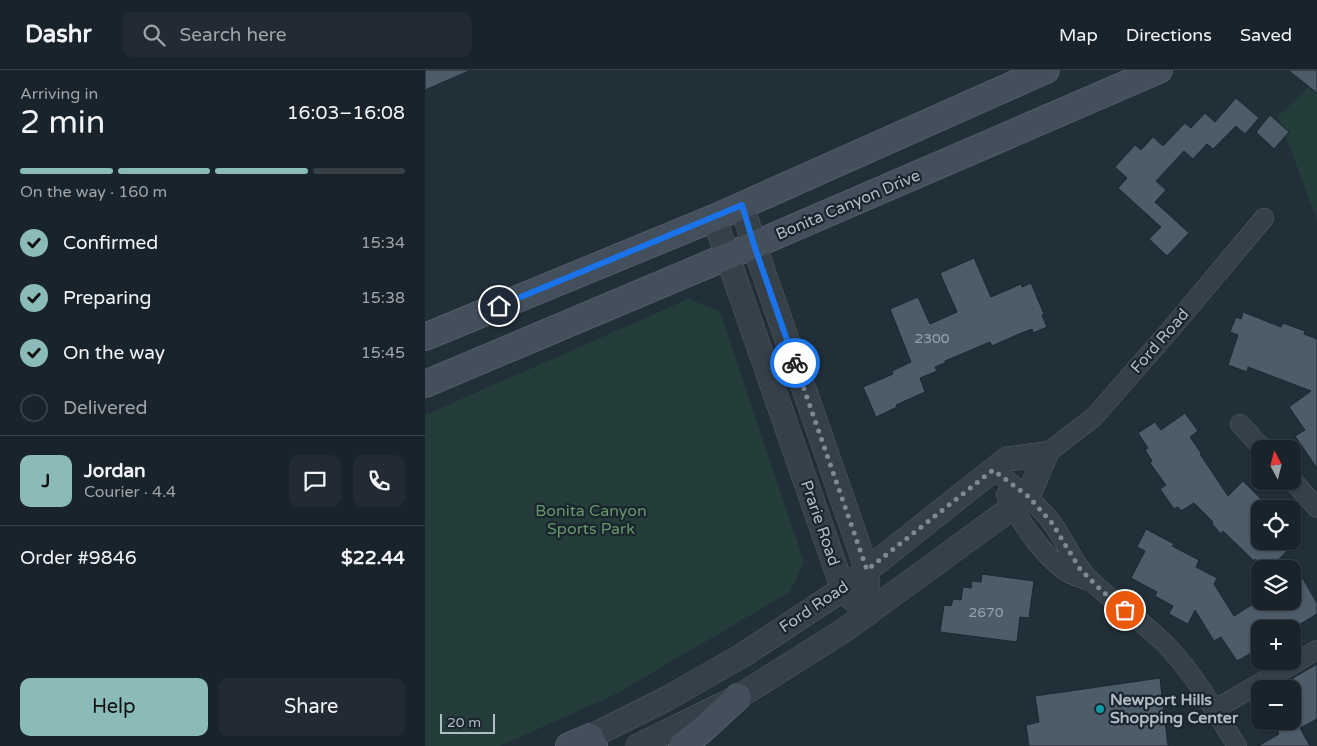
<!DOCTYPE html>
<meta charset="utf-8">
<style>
:root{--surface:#19232b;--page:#222b33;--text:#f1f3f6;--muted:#9fa4a9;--line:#374047;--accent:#8bbbb9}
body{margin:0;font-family:"Varela Round",sans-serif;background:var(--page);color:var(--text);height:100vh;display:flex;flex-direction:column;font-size:19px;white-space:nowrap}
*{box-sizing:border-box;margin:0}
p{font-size:16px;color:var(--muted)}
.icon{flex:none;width:28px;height:28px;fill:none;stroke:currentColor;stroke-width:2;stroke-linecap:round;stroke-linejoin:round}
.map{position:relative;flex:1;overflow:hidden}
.drawer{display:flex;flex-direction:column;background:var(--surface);width:425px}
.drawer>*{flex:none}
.needle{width:32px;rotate:353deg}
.tools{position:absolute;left:826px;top:370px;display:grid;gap:10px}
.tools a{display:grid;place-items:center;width:50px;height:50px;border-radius:10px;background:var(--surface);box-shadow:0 1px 4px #0004,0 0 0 1px var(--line);font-size:25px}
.scale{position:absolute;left:15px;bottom:12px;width:55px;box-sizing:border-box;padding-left:5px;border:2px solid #afbbc6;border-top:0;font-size:14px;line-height:18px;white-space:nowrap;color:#afbbc6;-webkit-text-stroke:4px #1a252e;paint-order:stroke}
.pin{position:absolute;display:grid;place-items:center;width:42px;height:42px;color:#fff;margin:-21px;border:2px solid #fff;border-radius:50%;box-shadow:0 1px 5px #0007}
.courier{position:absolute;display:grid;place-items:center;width:50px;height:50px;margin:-25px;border:4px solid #1a73e8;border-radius:50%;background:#fff;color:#222;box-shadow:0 1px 6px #0007}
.summary em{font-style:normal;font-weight:600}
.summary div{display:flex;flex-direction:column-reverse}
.summary{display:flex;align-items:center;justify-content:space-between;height:85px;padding:0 20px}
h1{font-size:32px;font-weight:600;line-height:38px}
.bar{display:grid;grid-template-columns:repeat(4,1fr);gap:8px 5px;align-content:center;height:60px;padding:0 20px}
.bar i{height:6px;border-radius:4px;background:var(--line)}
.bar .on{background:var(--accent)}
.bar p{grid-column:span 4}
.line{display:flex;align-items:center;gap:12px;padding:0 20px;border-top:1px solid var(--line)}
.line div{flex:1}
.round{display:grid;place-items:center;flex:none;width:52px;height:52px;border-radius:10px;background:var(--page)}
ol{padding:0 20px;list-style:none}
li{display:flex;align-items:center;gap:15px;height:55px}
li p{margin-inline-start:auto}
li .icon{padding:5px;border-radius:50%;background:var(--accent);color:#111;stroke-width:4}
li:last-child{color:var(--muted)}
li i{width:28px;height:28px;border:2px solid var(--line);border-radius:50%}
.action{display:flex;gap:10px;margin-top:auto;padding:10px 20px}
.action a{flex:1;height:58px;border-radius:10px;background:var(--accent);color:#111;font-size:20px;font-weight:600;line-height:58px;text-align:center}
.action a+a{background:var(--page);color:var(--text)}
header{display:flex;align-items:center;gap:30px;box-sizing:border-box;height:70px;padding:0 25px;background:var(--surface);border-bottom:1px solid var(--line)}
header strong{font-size:24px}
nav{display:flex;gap:28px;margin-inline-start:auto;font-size:18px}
.search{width:350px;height:45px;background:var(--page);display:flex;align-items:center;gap:12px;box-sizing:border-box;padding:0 18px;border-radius:10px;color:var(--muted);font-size:19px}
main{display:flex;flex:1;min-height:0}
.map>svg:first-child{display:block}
</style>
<header>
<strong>Dashr</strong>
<div class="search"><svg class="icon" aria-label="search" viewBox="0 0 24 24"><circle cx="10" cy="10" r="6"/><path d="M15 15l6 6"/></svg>Search here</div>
<nav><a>Map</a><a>Directions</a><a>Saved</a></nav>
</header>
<main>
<section class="drawer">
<div class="summary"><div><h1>2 min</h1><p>Arriving in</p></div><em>16:03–16:08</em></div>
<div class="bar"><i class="on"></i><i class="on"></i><i class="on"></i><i></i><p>On the way · 160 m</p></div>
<ol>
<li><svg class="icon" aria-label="check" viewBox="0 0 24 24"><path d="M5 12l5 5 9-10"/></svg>Confirmed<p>15:34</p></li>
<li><svg class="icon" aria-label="check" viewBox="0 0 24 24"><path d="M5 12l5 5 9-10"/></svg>Preparing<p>15:38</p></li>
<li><svg class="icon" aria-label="check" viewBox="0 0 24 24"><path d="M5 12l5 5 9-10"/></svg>On the way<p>15:45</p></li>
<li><i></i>Delivered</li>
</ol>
<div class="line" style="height:90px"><b class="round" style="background:var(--accent);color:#111">J</b><div><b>Jordan</b><p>Courier · 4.4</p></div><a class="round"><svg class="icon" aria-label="chat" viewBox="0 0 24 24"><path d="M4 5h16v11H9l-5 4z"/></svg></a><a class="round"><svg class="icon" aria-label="phone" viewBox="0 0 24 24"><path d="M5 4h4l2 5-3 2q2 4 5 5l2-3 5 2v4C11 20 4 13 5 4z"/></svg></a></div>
<div class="line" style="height:65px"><div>Order #9846</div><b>$22.44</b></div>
<div class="action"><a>Help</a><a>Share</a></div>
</section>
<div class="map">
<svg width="892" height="676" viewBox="0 0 892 676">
<rect width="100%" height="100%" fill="#212f39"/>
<!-- green -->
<path fill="#243c3a" d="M 892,9 L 892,150 L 853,46 Z
M 263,229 L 295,241 L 379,492 L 365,522 L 189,625 L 75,676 L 0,676 L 0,345 Z"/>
<!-- building -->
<path fill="#4c5c68" stroke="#1c2730" d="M 0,0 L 46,0 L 0,20 Z
M 863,0 L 892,0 L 892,23 Z
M 811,28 L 834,48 L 820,64 L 811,56 L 788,79 L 782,74 L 768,89 L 759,81 L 731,111 L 741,120 L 730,132 L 764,163 L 742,186 L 724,169 L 736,157 L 693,118 L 702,108 L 690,97 L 710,75 L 716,80 L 728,67 L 738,76 L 760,53 L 766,58 L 780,43 L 790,52 Z
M 845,45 L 864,62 L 849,79 L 831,62 Z
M 549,188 L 566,227 L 596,214 L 597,217 L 606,213 L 619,244 L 617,245 L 622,257 L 608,263 L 607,259 L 594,264 L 567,276 L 565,272 L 520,291 L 520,293 L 510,297 L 512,301 L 495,308 L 500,322 L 471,335 L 472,337 L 451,347 L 438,317 L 468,304 L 467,301 L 486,292 L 465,239 L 493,227 L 505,254 L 532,242 L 515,203 Z
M 818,242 L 856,257 L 858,253 L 880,261 L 879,264 L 892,269 L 892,398 L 870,366 L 880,360 L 864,337 L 886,321 L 823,297 L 822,302 L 803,295 L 813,265 L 805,262 L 811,247 L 816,249 Z
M 760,343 L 773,361 L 765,367 L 776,383 L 775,384 L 803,426 L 818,411 L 846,439 L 835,439 L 835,471 L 872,471 L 844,499 L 840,499 L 830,489 L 829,491 L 798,461 L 796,464 L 787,454 L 788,452 L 769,433 L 756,441 L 753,437 L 749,439 L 735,419 L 741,415 L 725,393 L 727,391 L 720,380 L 723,378 L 713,363 L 730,352 L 736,360 Z
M 721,459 L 749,474 L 747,476 L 774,490 L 771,497 L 792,508 L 789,514 L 809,546 L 833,531 L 868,531 L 868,492 L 892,533 L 892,544 L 867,559 L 835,559 L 835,578 L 812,591 L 796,567 L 789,571 L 770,540 L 763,554 L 744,544 L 748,536 L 730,526 L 732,522 L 706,508 L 720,481 L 712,477 Z
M 557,504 L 609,511 L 604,548 L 595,547 L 592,572 L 515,562 L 519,535 L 526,536 L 528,529 L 536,530 L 538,517 L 546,518 L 547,511 L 556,512 Z
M 892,594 L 892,649 L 875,658 L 885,676 L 833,676 L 854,664 L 847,651 L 868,651 L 868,608 Z
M 735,608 L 743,676 L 604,676 L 601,655 L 614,652 L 610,626 Z"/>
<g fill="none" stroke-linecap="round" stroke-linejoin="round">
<defs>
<path id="minor" d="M 815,354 L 838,379
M 621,384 L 669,347 L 746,259 L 839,148
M 568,400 C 589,416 611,431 627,453 C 640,470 647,491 662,507 C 688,533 720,552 745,579 C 772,608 791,643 812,676
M 868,411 L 892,438
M 581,425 C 596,452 614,481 639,500 C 645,505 656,508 664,511
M 789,640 L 892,580"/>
<path id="tertiary" d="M 317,135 L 329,175 L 442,500 L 442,544
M 289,148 L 418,519 L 429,530
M 165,667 L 243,628 L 318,585 L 418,519 L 582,389 L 621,384
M 213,676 L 313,627 L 418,561 L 603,426 L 621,384"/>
<path id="secondary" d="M 0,267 L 289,148 L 621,0
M 0,314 L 329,175 L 734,0
M 144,676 L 165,667 L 169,676
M 257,676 L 277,660 L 313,627"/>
</defs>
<!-- minor casing -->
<use href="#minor" stroke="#525e67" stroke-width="20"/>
<!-- tertiary casing -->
<use href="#tertiary" stroke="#525e67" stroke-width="25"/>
<!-- secondary casing -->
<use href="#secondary" stroke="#525e67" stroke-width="28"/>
<!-- minor -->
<use href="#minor" stroke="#354049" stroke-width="19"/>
<!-- tertiary -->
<use href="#tertiary" stroke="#354049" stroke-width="24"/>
<!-- secondary -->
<use href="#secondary" stroke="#43505c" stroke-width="26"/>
</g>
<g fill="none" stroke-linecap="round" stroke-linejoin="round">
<!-- done -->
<path stroke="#7d8a95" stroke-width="5" stroke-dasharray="0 9" d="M 370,293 L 442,500 L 568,400 L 603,426 L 627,453 L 655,499 L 676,520 L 700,540"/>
<!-- route -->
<path stroke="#1a73e8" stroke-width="6" d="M 74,236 L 317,135 L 329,175 L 370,293"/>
</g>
<!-- markers -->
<circle fill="#0f9aa8" stroke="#1a252e" stroke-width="2" cx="675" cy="639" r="5"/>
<g text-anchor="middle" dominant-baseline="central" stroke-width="4.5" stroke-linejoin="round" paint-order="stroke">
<!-- number labels -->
<g font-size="14" fill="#96a3ae">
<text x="507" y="268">2300</text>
<text x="561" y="542">2670</text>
</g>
<!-- street labels -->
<g font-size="16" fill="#afbbc6" stroke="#1a252e">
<text transform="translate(423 135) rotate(-23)">Bonita Canyon Drive</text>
<text transform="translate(735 271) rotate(-49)">Ford Road</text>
<text transform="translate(395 453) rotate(71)">Prarie Road</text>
<text transform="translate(389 537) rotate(-34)">Ford Road</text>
</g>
<!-- park labels -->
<g font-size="16" fill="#67966a" stroke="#1a252e">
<text x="166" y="441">Bonita Canyon<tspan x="166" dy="18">Sports Park</tspan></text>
</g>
<!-- poi labels -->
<g font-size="16" font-weight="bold" fill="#afbbc6" stroke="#1a252e" text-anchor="start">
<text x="685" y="630">Newport Hills<tspan x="685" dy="18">Shopping Center</tspan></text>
</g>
</g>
</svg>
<div class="tools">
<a><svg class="needle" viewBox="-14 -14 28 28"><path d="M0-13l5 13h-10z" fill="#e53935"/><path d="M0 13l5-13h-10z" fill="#9fa4a9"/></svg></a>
<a><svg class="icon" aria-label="locate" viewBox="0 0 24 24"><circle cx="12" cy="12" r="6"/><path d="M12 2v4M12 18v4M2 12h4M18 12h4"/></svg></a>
<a><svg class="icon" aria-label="layers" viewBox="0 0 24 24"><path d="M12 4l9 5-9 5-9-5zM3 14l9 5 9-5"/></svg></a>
<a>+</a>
<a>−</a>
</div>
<div class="scale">20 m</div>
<div class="pin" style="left:700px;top:540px;background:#ea580c"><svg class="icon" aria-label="bag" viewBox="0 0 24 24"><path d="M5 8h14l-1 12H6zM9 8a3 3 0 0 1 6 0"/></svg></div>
<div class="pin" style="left:74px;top:236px;background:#1f2937"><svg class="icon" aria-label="home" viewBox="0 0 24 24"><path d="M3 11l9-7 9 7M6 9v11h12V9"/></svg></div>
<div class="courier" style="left:370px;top:293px"><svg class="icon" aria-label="bike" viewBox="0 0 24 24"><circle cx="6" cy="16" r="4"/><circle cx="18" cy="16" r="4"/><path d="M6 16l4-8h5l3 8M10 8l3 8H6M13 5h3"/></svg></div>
</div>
</main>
